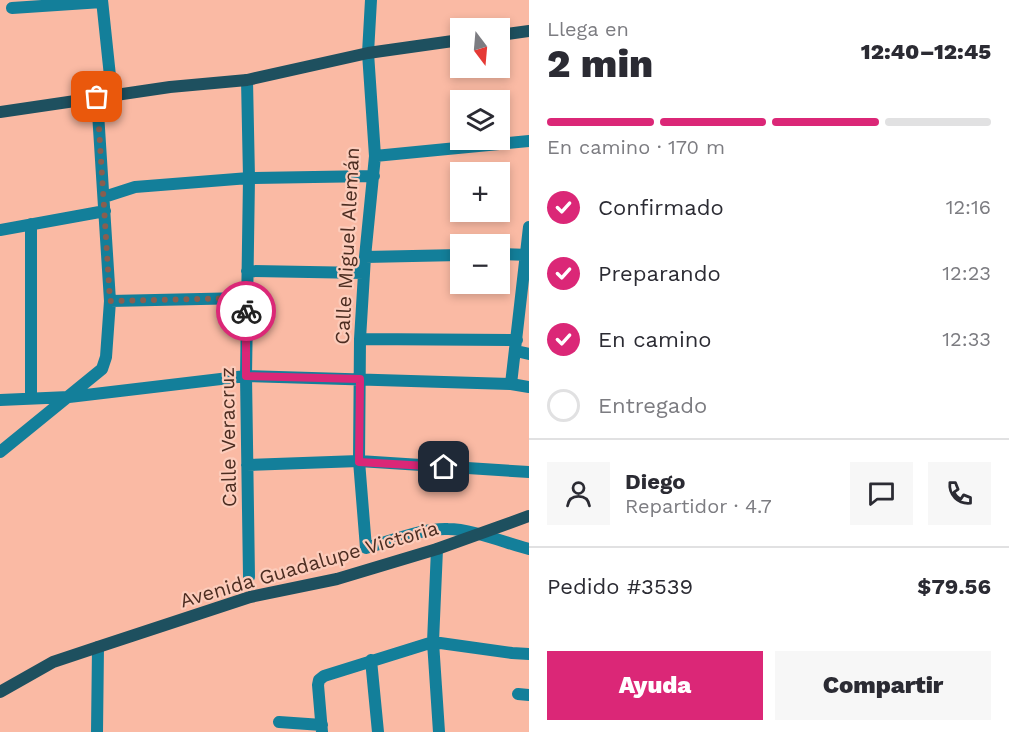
<!DOCTYPE html>
<html lang="es">
<meta charset="utf-8">
<style>
:root{--surface:#fff;--page:#f7f7f7;--text:#2b2b33;--muted:#7c7c81;--line:#e1e1e2;--accent:#db2777}
body{margin:0;font-family:"Work Sans",sans-serif;background:var(--page);color:var(--text);height:100vh;display:flex;flex-direction:column;font-size:22px;white-space:nowrap}
*{box-sizing:border-box;margin:0}
p{font-size:20px;color:var(--muted)}
.icon{flex:none;width:33px;height:33px;fill:none;stroke:currentColor;stroke-width:2;stroke-linecap:round;stroke-linejoin:round}
.map{position:relative;flex:1;overflow:hidden}
.details{display:flex;flex-direction:column;background:var(--surface);width:480px}
.details>*{flex:none}
.needle{width:39px;rotate:164deg}
.buttons{position:absolute;left:450px;top:18px;display:grid;gap:12px}
.buttons a{display:grid;place-items:center;width:60px;height:60px;border-radius:0px;background:var(--surface);box-shadow:0 3px 9px #0003;font-size:30px}
.pin{position:absolute;display:grid;place-items:center;width:51px;height:51px;color:#fff;margin:-26px;border-radius:12px;box-shadow:0 3px 9px #0006}
.courier{position:absolute;display:grid;place-items:center;width:60px;height:60px;margin:-30px;border:4px solid #db2777;border-radius:50%;background:#fff;color:#222;box-shadow:0 2px 8px #0007}
.summary em{font-style:normal;font-weight:800}
.summary div{display:flex;flex-direction:column-reverse}
.summary{display:flex;align-items:center;justify-content:space-between;height:102px;padding:0 18px}
h1{font-size:39px;font-weight:800;line-height:45px}
.bar{display:grid;grid-template-columns:repeat(4,1fr);gap:9px 6px;align-content:center;height:72px;padding:0 18px}
.bar i{height:8px;border-radius:4px;background:var(--line)}
.bar .selected{background:var(--accent)}
.bar p{grid-column:span 4}
.line{display:flex;align-items:center;gap:15px;padding:0 18px;border-top:2px solid var(--line)}
.line div{flex:1}
.round{display:grid;place-items:center;flex:none;width:63px;height:63px;border-radius:0px;background:var(--page)}
ol{padding:0 18px;list-style:none}
li{display:flex;align-items:center;gap:18px;height:66px}
li p{margin-inline-start:auto}
li .icon{padding:6px;border-radius:50%;background:var(--accent);color:#fff;stroke-width:4}
li:last-child{color:var(--muted)}
li i{width:33px;height:33px;border:3px solid var(--line);border-radius:50%}
.button{display:flex;gap:12px;margin-top:auto;padding:12px 18px}
.button a{flex:1;height:69px;border-radius:0px;background:var(--accent);color:#fff;font-size:24px;font-weight:800;line-height:69px;text-align:center}
.button a+a{background:var(--page);color:var(--text)}
main{display:flex;flex:1;min-height:0}
.map>svg:first-child{display:block}
</style>
<main>
<div class="map">
<svg width="529" height="732" viewBox="0 0 529 732">
<rect width="100%" height="100%" fill="#fabaa4"/>
<g fill="none" stroke-linecap="round" stroke-linejoin="round">
<!-- street -->
<path stroke="#137f9a" stroke-width="12" d="M 102,0 L 112,95
M 371,0 L 368,53 L 375,156 L 365,257 L 360,339 L 359,461 L 366,548 C 392,541 421,528 448,529 C 471,529 506,543 529,549
M 12,8 L 102,2
M 247,80 L 249,178 L 246,376 L 249,577
M 375,156 L 529,141
M 104,197 L 135,187 L 249,178 L 374,176
M 31,224 L 31,398
M 0,230 L 105,211
M 500,254 L 529,255
M 365,257 L 460,255
M 247,271 L 364,273
M 110,301 L 246,298
M 360,339 L 517,340
M 516,351 L 529,354
M 511,384 L 529,227
M 0,400 L 69,397 L 246,376 L 511,384 L 529,387
M 0,452 L 102,369 L 106,357 L 110,301 L 97,97
M 247,465 L 359,461 L 529,472
M 437,549 L 433,642 L 439,732
M 371,660 L 378,732
M 518,694 L 529,695
M 279,722 L 322,725
M 97,732 L 98,647
M 322,732 L 318,685 L 319,680 L 324,676 L 433,642 L 512,653 L 529,654"/>
<!-- secondary -->
<path stroke="#1e505f" stroke-width="12" d="M 500,35 L 529,31
M 0,112 L 170,87 L 247,80 L 368,53 L 460,40
M 0,692 L 53,662 L 98,647 L 250,597 L 337,579 L 437,549 L 529,516"/>
</g>
<g fill="none" stroke-linecap="round" stroke-linejoin="round">
<!-- done -->
<path stroke="#895e4f" stroke-width="6" stroke-dasharray="0 10.8" d="M 97,97 L 110,301 L 246,298 L 246,311"/>
<!-- route -->
<path stroke="#db2777" stroke-width="8" d="M 246,311 L 246,376 L 360,379 L 359,462 L 444,467"/>
</g>
<g text-anchor="middle" dominant-baseline="central" stroke-width="4.5" stroke-linejoin="round" paint-order="stroke">
<!-- street labels -->
<g font-size="20" fill="#4c2d21" stroke="#fcccbb">
<text transform="translate(347 246) rotate(-87)">Calle Miguel Alemán</text>
<text transform="translate(228 437) rotate(-91)">Calle Veracruz</text>
<text transform="translate(309 564) rotate(-16)">Avenida Guadalupe Victoria</text>
</g>
</g>
</svg>
<div class="buttons">
<a><svg class="needle" viewBox="-14 -14 28 28"><path d="M0-13l5 13h-10z" fill="#e53935"/><path d="M0 13l5-13h-10z" fill="#7c7c81"/></svg></a>
<a><svg class="icon" aria-label="layers" viewBox="0 0 24 24"><path d="M12 4l9 5-9 5-9-5zM3 14l9 5 9-5"/></svg></a>
<a>+</a>
<a>−</a>
</div>
<div class="pin" style="left:97px;top:97px;background:#ea580c"><svg class="icon" aria-label="bag" viewBox="0 0 24 24"><path d="M5 8h14l-1 12H6zM9 8a3 3 0 0 1 6 0"/></svg></div>
<div class="pin" style="left:444px;top:467px;background:#1f2937"><svg class="icon" aria-label="home" viewBox="0 0 24 24"><path d="M3 11l9-7 9 7M6 9v11h12V9"/></svg></div>
<div class="courier" style="left:246px;top:311px"><svg class="icon" aria-label="bike" viewBox="0 0 24 24"><circle cx="6" cy="16" r="4"/><circle cx="18" cy="16" r="4"/><path d="M6 16l4-8h5l3 8M10 8l3 8H6M13 5h3"/></svg></div>
</div>
<section class="details">
<div class="summary"><div><h1>2 min</h1><p>Llega en</p></div><em>12:40–12:45</em></div>
<div class="bar"><i class="selected"></i><i class="selected"></i><i class="selected"></i><i></i><p>En camino · 170 m</p></div>
<ol>
<li><svg class="icon" aria-label="check" viewBox="0 0 24 24"><path d="M5 12l5 5 9-10"/></svg>Confirmado<p>12:16</p></li>
<li><svg class="icon" aria-label="check" viewBox="0 0 24 24"><path d="M5 12l5 5 9-10"/></svg>Preparando<p>12:23</p></li>
<li><svg class="icon" aria-label="check" viewBox="0 0 24 24"><path d="M5 12l5 5 9-10"/></svg>En camino<p>12:33</p></li>
<li><i></i>Entregado</li>
</ol>
<div class="line" style="height:108px"><a class="round"><svg class="icon" aria-label="person" viewBox="0 0 24 24"><circle cx="12" cy="8" r="4"/><path d="M4 21q1-7 8-7t8 7"/></svg></a><div><b>Diego</b><p>Repartidor · 4.7</p></div><a class="round"><svg class="icon" aria-label="chat" viewBox="0 0 24 24"><path d="M4 5h16v11H9l-5 4z"/></svg></a><a class="round"><svg class="icon" aria-label="phone" viewBox="0 0 24 24"><path d="M5 4h4l2 5-3 2q2 4 5 5l2-3 5 2v4C11 20 4 13 5 4z"/></svg></a></div>
<div class="line" style="height:78px"><div>Pedido #3539</div><b>$79.56</b></div>
<div class="button"><a>Ayuda</a><a>Compartir</a></div>
</section>
</main>
